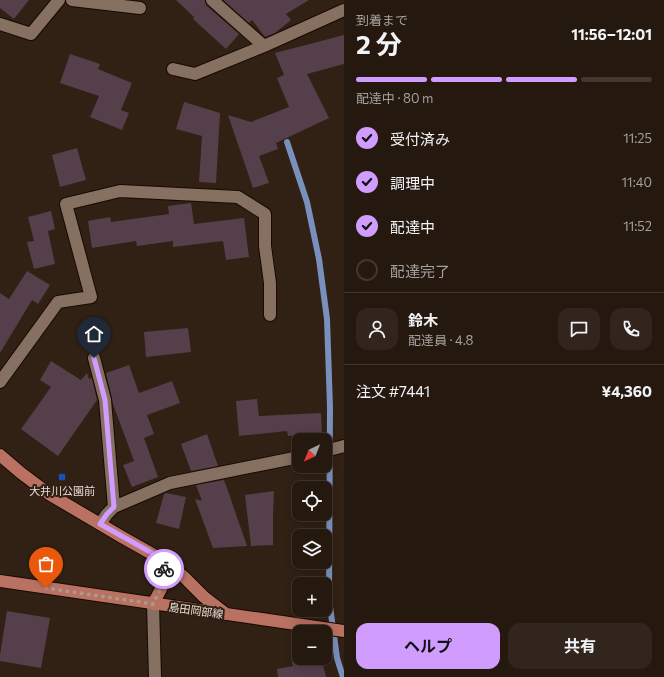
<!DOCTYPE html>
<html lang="ja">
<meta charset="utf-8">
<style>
:root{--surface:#25180f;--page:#31251d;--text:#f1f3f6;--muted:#a3a09e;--line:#42372f;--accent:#d09dff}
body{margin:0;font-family:Commissioner,"Noto Sans JP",sans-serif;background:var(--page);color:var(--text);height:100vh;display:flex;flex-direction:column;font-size:15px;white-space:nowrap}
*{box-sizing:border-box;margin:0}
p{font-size:13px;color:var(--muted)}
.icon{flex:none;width:22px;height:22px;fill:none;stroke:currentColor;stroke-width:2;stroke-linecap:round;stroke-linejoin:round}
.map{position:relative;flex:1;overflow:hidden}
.panel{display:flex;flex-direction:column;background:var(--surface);width:320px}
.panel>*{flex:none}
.needle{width:26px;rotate:223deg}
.buttons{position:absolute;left:292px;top:433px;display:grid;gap:8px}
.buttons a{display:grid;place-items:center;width:40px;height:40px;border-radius:8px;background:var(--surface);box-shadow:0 2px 10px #0003,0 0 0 1px var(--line);font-size:20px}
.pin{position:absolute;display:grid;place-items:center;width:34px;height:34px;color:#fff;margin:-41px -17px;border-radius:50% 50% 50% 0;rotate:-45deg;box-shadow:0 0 4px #0007}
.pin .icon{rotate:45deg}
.courier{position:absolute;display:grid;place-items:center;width:40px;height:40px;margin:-20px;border:3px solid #d09dff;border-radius:50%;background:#fff;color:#222;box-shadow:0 1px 5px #0007}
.head em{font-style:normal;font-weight:700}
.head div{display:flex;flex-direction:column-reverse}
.head{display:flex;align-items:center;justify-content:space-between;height:68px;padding:0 12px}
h1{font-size:26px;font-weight:700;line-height:30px}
.bar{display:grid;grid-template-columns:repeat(4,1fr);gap:6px 4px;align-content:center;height:48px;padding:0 12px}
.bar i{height:5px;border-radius:3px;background:var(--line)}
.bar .on{background:var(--accent)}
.bar p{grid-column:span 4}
.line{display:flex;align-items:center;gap:10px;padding:0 12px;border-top:1px solid var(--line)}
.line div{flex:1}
.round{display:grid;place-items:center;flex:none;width:42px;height:42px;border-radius:12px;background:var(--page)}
ol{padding:0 12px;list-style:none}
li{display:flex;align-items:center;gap:12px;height:44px}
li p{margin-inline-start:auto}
li .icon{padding:4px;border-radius:50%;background:var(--accent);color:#111;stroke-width:4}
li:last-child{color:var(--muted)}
li i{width:22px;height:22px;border:2px solid var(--line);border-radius:50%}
.action{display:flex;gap:8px;margin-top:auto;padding:8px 12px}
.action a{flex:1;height:46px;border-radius:12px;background:var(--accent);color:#111;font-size:16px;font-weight:700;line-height:46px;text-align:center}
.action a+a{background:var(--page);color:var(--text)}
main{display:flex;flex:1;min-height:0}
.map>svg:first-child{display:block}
</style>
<main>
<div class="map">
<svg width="344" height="677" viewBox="0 0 344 677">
<rect width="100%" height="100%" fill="#312014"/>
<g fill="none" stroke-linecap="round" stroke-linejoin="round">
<!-- stream -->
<path stroke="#798fbc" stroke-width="6" d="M 287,142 L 307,202 L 319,259 L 327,319 L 330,407 L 329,599 L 337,658 L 343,677"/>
</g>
<!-- building -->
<path fill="#543f4b" d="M 0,0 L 29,0 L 14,19 L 0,8 Z
M 176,0 L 205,0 L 205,3 L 207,6 L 239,34 L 226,49 L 193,19 L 194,17 Z
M 223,0 L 309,0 L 286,14 L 291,20 L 275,33 L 265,37 L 252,20 L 249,23 Z
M 344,35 L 344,64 L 307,74 L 329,118 L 276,143 L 278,149 L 259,156 L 269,183 L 253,188 L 228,115 L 251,122 L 289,107 L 277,78 L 284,75 L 275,53 Z
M 70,54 L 100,64 L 98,69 L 132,83 L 121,110 L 129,113 L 122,130 L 90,117 L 99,96 L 60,83 Z
M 184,102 L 220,113 L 216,183 L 199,182 L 202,136 L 176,129 Z
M 77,148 L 86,180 L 60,187 L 52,155 Z
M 191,203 L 194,224 L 244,218 L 249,257 L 226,260 L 223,241 L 173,247 L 173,241 L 137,246 L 136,241 L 92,248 L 88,221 L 110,217 L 111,222 L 169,214 L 168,206 Z
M 51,211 L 55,229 L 48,231 L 55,264 L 34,269 L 27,242 L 34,241 L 28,217 Z
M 27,271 L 50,285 L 38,304 L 32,300 L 0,353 L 0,293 L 9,299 Z
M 188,328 L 191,352 L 146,357 L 144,332 Z
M 51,361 L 81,380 L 87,373 L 89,379 L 92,378 L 97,400 L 58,456 L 21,429 L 51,387 L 40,380 Z
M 129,365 L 139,393 L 172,381 L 180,403 L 147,415 L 154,434 L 144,438 L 158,477 L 132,487 L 123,465 L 134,461 L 113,404 L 112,398 L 106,373 Z
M 257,399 L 259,416 L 321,413 L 322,435 L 288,436 L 287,431 L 239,436 L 236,401 Z
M 207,434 L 218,466 L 191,471 L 181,444 Z
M 224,480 L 228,491 L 247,546 L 213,548 L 195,499 L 202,501 L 196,485 Z
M 274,491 L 273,516 L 273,545 L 251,546 L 245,495 Z
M 166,493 L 186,497 L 179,529 L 156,523 L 164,494 Z
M 7,611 L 50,618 L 41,668 L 0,661 L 0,655 Z
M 291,658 L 309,658 L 310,663 L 322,660 L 326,677 L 278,677 L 277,669 L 293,666 Z"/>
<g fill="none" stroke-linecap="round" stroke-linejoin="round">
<defs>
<path id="minor" d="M 72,0 L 140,8
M 212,0 L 264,46
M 0,24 L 31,34 L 59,0
M 173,69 L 195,74 L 264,46 L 344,10
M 94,358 L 105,400 L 114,507
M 0,382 L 58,302 L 91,297 L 66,204 L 120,191 L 238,197 L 265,214 L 265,246 L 270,283 L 270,315
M 325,451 L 344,446
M 100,524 L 107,514 L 114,507 L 170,483 L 299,457
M 153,604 L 155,677"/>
<path id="major" d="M 0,455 L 21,473 L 49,494 L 122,537 L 161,559 L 184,577 L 204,597 L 226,614
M 0,581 L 344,631
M 153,604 L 161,589 L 165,575 L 161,559"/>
</defs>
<!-- minor casing -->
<use href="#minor" stroke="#190901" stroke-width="14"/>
<!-- major casing -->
<use href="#major" stroke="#190901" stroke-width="14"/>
<!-- minor -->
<use href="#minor" stroke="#857062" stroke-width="12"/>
<!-- major -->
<use href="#major" stroke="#b97161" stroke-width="12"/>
</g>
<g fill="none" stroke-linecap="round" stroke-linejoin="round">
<!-- done -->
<path stroke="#a89a91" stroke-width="4" stroke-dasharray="0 7.2" d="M 46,588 L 153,604 C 158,593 166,581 164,569"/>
<!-- route -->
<path stroke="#d09dff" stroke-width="5" d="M 94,358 L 105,400 L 114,507 L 107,514 L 100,524 L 161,558 L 164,569"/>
</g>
<!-- markers -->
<rect fill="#1a4fb4" stroke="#312014" stroke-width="1.5" x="58" y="473" width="8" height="8" rx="2"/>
<g text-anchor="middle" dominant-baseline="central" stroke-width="4" stroke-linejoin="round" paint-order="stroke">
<!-- poi labels -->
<g font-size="11" fill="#e8dbd4" stroke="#312014">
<text x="62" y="490">大井川公園前</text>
</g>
<!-- street labels -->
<g font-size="11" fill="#e8dbd4" stroke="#312014">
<text transform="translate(196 610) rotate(8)">島田岡部線</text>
</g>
</g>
</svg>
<div class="buttons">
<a><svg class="needle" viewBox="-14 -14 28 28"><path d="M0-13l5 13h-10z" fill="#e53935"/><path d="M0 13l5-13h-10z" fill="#a3a09e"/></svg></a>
<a><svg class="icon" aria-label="locate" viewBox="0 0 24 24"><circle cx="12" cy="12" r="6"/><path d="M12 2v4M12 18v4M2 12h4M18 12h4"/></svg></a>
<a><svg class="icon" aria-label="layers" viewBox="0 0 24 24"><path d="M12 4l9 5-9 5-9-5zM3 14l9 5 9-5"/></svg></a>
<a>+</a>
<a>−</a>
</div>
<div class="pin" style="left:46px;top:588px;background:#ea580c"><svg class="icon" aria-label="bag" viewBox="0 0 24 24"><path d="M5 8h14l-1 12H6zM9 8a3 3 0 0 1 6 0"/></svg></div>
<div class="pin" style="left:94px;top:358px;background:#1f2937"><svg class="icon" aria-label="home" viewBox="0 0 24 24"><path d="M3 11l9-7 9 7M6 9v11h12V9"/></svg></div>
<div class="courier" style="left:164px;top:569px"><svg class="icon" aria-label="bike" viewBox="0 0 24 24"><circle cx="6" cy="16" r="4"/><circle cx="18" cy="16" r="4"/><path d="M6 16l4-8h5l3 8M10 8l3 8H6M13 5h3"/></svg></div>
</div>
<section class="panel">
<div class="head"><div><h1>2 分</h1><p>到着まで</p></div><em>11:56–12:01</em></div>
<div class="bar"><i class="on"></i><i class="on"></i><i class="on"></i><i></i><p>配達中 · 80 m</p></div>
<ol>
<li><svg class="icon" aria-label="check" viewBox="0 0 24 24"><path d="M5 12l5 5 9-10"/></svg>受付済み<p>11:25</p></li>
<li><svg class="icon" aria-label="check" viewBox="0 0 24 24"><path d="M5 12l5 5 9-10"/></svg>調理中<p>11:40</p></li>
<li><svg class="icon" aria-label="check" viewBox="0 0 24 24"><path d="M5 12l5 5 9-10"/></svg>配達中<p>11:52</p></li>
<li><i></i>配達完了</li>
</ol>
<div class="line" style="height:72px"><a class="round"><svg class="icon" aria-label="person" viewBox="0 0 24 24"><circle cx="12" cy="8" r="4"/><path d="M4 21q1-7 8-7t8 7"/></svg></a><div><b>鈴木</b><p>配達員 · 4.8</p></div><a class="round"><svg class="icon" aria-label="chat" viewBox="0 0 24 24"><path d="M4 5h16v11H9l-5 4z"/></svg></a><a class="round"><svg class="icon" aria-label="phone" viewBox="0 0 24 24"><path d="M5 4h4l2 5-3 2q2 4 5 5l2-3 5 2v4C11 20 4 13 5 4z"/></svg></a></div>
<div class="line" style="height:52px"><div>注文 #7441</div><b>¥4,360</b></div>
<div class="action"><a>ヘルプ</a><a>共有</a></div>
</section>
</main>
